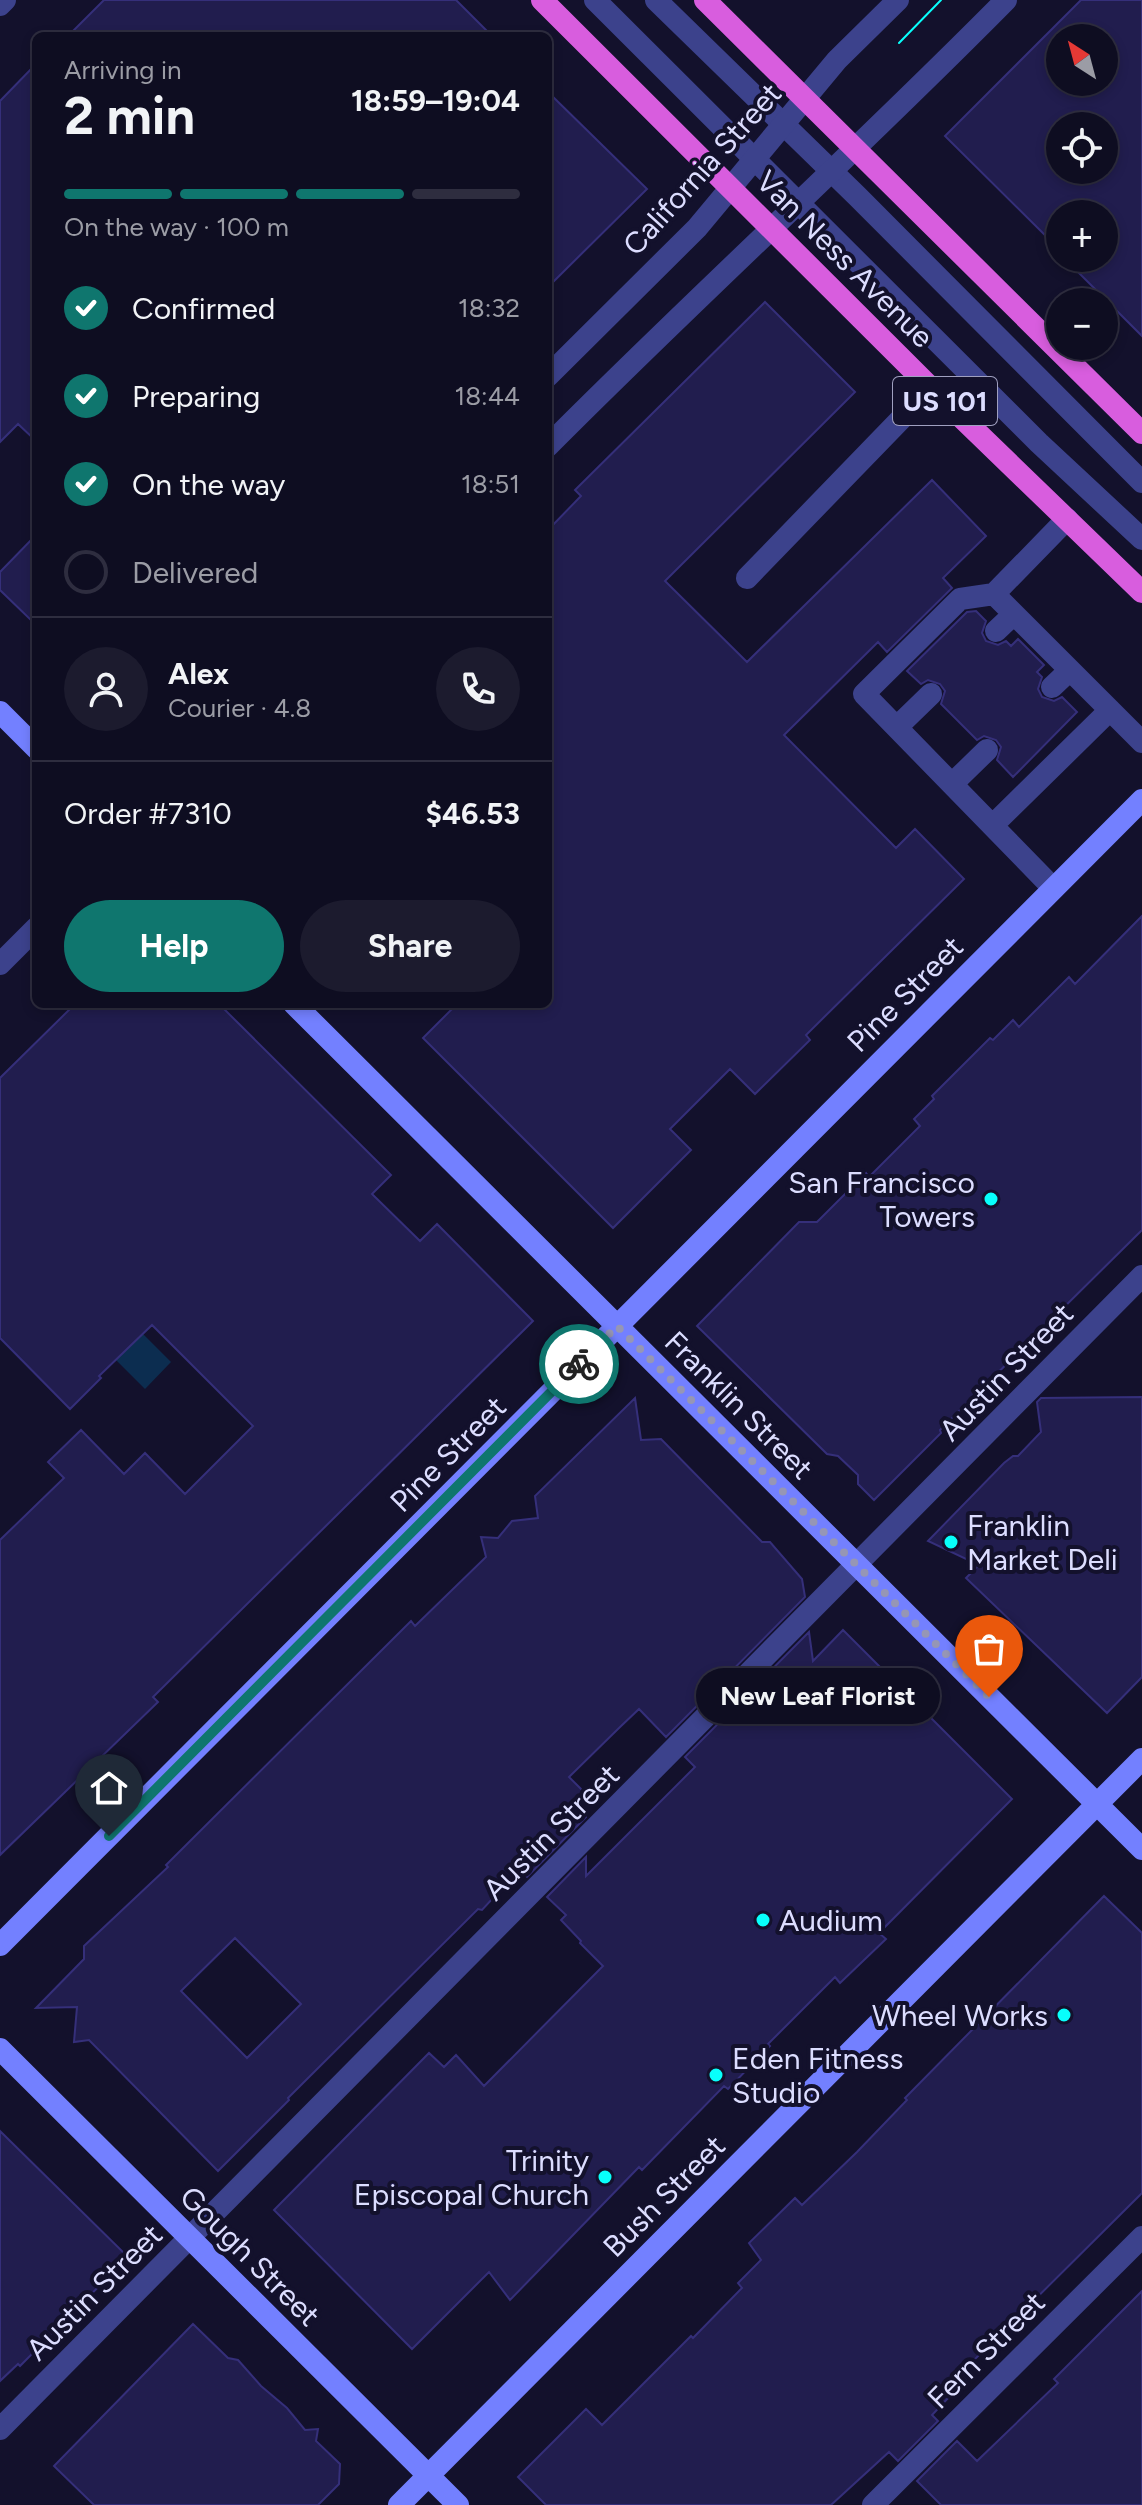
<!DOCTYPE html>
<meta charset="utf-8">
<style>
:root{--surface:#0e0d21;--page:#1c1b2e;--text:#f1f3f6;--muted:#9b9ca5;--line:#2e2d3f;--accent:#0f766e}
body{margin:0;font-family:Figtree,sans-serif;background:var(--page);color:var(--text);height:100vh;display:flex;flex-direction:column;font-size:30px;white-space:nowrap}
*{box-sizing:border-box;margin:0}
p{font-size:26px;color:var(--muted)}
.icon{flex:none;width:44px;height:44px;fill:none;stroke:currentColor;stroke-width:2;stroke-linecap:round;stroke-linejoin:round}
.map{position:relative;flex:1;overflow:hidden}
.details{position:absolute;left:32px;top:32px;width:520px;height:976px;display:flex;flex-direction:column;background:var(--surface);border-radius:12px;box-shadow:0 4px 12px #0003,0 0 0 2px var(--line)}
.details>*{flex:none}
.needle{width:52px;rotate:324deg}
.tools{position:absolute;left:1046px;top:24px;display:grid;gap:16px}
.tools a{display:grid;place-items:center;width:72px;height:72px;border-radius:50%;background:var(--surface);box-shadow:0 4px 12px #0003,0 0 0 2px var(--line);font-size:40px}
.pin{position:absolute;display:grid;place-items:center;width:68px;height:68px;color:#fff;margin:-82px -34px;border-radius:50% 50% 50% 0;rotate:-45deg;box-shadow:0 0 8px #0007}
.pin .icon{rotate:45deg}
.courier{position:absolute;display:grid;place-items:center;width:80px;height:80px;margin:-40px;border:6px solid #0f766e;border-radius:50%;background:#fff;color:#222;box-shadow:0 2px 10px #0007}
.bubble{position:absolute;height:56px;border-radius:28px;background:var(--surface);box-shadow:0 4px 12px #0003,0 0 0 2px var(--line);font-size:26px;font-weight:700;line-height:56px;text-align:center}
.summary em{font-style:normal;font-weight:700}
.summary div{display:flex;flex-direction:column-reverse}
.summary{display:flex;align-items:center;justify-content:space-between;height:136px;padding:0 32px}
h1{font-size:52px;font-weight:700;line-height:60px}
.bar{display:grid;grid-template-columns:repeat(4,1fr);gap:12px 8px;align-content:center;height:96px;padding:0 32px}
.bar i{height:10px;border-radius:6px;background:var(--line)}
.bar .active{background:var(--accent)}
.bar p{grid-column:span 4}
.line{display:flex;align-items:center;gap:20px;padding:0 32px;border-top:2px solid var(--line)}
.line div{flex:1}
.round{display:grid;place-items:center;flex:none;width:84px;height:84px;border-radius:42px;background:var(--page)}
ol{padding:0 32px;list-style:none}
li{display:flex;align-items:center;gap:24px;height:88px}
li p{margin-inline-start:auto}
li .icon{padding:8px;border-radius:50%;background:var(--accent);color:#fff;stroke-width:4}
li:last-child{color:var(--muted)}
li i{width:44px;height:44px;border:4px solid var(--line);border-radius:50%}
.button{display:flex;gap:16px;margin-top:auto;padding:16px 32px}
.button a{flex:1;height:92px;border-radius:48px;background:var(--accent);color:#fff;font-size:32px;font-weight:700;line-height:92px;text-align:center}
.button a+a{background:var(--page);color:var(--text)}
.map>svg:first-child{display:block}
</style>
<div class="map">
<svg width="1142" height="2505" viewBox="0 0 1142 2505">
<rect width="100%" height="100%" fill="#13112c"/>
<!-- water -->
<path fill="#0c2d50" d="M 116,1307 L 171,1362 L 145,1389 L 89,1333 Z"/>
<!-- building -->
<path fill="#211d4e" stroke="#352f7a" stroke-width="2" fill-rule="evenodd" d="M 104,0 L 456,0 L 492,36 L 68,36 Z
M 1081,0 L 1142,0 L 1142,336 L 1064,258 L 1104,258 L 1104,214 L 1060,214 L 1060,250 L 945,136 ZM 1060,38 L 1104,38 L 1104,82 L 1060,82 ZM 1060,126 L 1104,126 L 1104,170 L 1060,170 Z
M 36,64 L 36,441 L 18,424 L 0,442 L 0,101 Z
M 548,92 L 647,189 L 548,287 Z
M 765,302 L 855,392 L 665,581 L 747,662 L 932,480 L 986,536 L 943,578 L 952,588 L 887,652 L 878,642 L 784,735 L 896,848 L 915,829 L 964,879 L 806,1035 L 810,1040 L 755,1094 L 730,1069 L 670,1129 L 691,1150 L 613,1228 L 423,1038 L 457,1004 L 548,1004 L 548,530 L 581,496 L 575,490 Z
M 36,535 L 36,625 L 0,590 L 0,572 Z
M 976,611 L 986,621 L 982,633 L 986,641 L 998,645 L 1006,641 L 1011,646 L 1018,639 L 1044,665 L 1037,672 L 1042,677 L 1038,689 L 1042,697 L 1054,701 L 1062,697 L 1077,712 L 1013,777 L 997,760 L 1001,747 L 996,740 L 984,736 L 977,740 L 941,704 L 945,691 L 940,684 L 928,680 L 921,684 L 907,671 L 967,612 Z
M 1142,916 L 1142,1230 L 940,1430 L 941,1433 L 874,1500 L 858,1484 L 858,1475 L 838,1456 L 827,1454 L 697,1326 L 799,1222 L 817,1222 L 866,1173 L 869,1177 L 920,1126 L 914,1119 L 934,1099 L 932,1096 L 990,1038 L 993,1040 L 1013,1020 L 1019,1027 L 1069,977 L 1075,984 Z
M 75,1004 L 219,1004 L 391,1175 L 372,1194 L 420,1241 L 437,1224 L 533,1321 L 153,1697 L 158,1702 L 0,1855 L 0,1540 L 64,1478 L 48,1462 L 81,1430 L 124,1474 L 145,1453 L 185,1494 L 253,1426 L 152,1325 L 99,1376 L 101,1378 L 70,1409 L 0,1338 L 0,1078 Z
M 1142,1397 L 1142,1677 L 1107,1713 L 966,1578 L 979,1565 L 928,1541 L 1004,1463 L 1013,1456 L 1018,1456 L 1041,1432 L 1037,1402 L 1041,1398 Z
M 635,1398 L 641,1440 L 661,1439 L 762,1542 L 770,1542 L 802,1579 L 805,1597 L 666,1737 L 639,1709 L 619,1728 L 569,1777 L 586,1794 L 586,1817 L 527,1877 L 519,1870 L 482,1910 L 478,1909 L 288,2098 L 289,2100 L 218,2171 L 89,2040 L 74,2042 L 77,2007 L 36,2008 L 84,1959 L 84,1946 L 168,1867 L 166,1865 L 411,1621 L 415,1626 L 486,1557 L 481,1537 L 498,1538 L 512,1521 L 538,1518 L 535,1496 ZM 235,1938 L 301,2004 L 247,2058 L 181,1991 Z
M 843,1630 L 1012,1799 L 879,1933 L 886,1939 L 840,1983 L 835,1977 L 768,2044 L 770,2046 L 728,2089 L 724,2086 L 642,2170 L 639,2167 L 510,2300 L 489,2272 L 412,2349 L 274,2210 L 429,2053 L 444,2067 L 456,2055 L 484,2086 L 603,1966 L 580,1943 L 581,1941 L 561,1920 L 566,1915 L 547,1897 L 586,1857 L 586,1876 L 695,1767 L 685,1757 L 809,1632 L 813,1661 Z
M 1104,1896 L 1142,1933 L 1142,2193 L 967,2367 L 972,2373 L 932,2415 L 938,2421 L 898,2461 L 889,2452 L 831,2505 L 546,2505 L 518,2477 L 586,2409 L 602,2425 L 691,2336 L 693,2338 L 742,2288 L 738,2283 L 761,2260 L 749,2243 L 795,2198 L 802,2205 L 857,2152 L 907,2100 L 905,2098 Z
M 0,2131 L 128,2257 L 20,2366 L 18,2364 L 0,2381 Z
M 1142,2291 L 1142,2505 L 941,2505 L 917,2481 L 957,2441 L 977,2461 L 1058,2383 L 1054,2379 Z
M 193,2324 L 228,2358 L 238,2360 L 261,2386 L 287,2408 L 305,2430 L 318,2429 L 316,2441 L 340,2464 L 339,2484 L 318,2505 L 94,2505 L 54,2466 Z"/>
<g fill="none" stroke-linecap="round" stroke-linejoin="round">
<!-- service -->
<path stroke="#3c428c" stroke-width="22" d="M 595,0 L 1039,443 L 1142,539
M 656,0 L 857,196 L 1142,482
M 1067,519 L 994,594 L 1142,742
M 747,578 L 931,388
M 994,594 L 960,599 L 864,694 L 1053,888
M 996,631 L 1014,614
M 1052,687 L 1070,670
M 897,727 L 931,694
M 952,784 L 987,750
M 993,825 L 1110,710
M 0,2429 L 1142,1276"/>
<!-- minor -->
<path stroke="#3c428c" stroke-width="22" d="M 873,2505 L 1142,2237"/>
<!-- tertiary -->
<path stroke="#3c428c" stroke-width="22" d="M 0,5 L 5,0
M 548,376 L 697,228 L 837,60 L 898,0
M 548,446 C 698,295 856,152 1006,0
M 0,964 L 36,928"/>
<!-- secondary -->
<path stroke="#7380ff" stroke-width="22" d="M 0,712 L 36,748
M 294,1004 L 1142,1849
M 0,1945 L 1142,800
M 0,2049 L 458,2505
M 399,2505 L 1142,1759"/>
<!-- trunk -->
<path stroke="#d85dde" stroke-width="22" d="M 542,0 L 931,388 L 1142,592
M 705,0 L 1142,433"/>
<!-- tram -->
<path stroke="#08fffb" stroke-width="2" d="M 899,43 L 941,0"/>
</g>
<g fill="none" stroke-linecap="round" stroke-linejoin="round">
<!-- done -->
<path stroke="#9696b5" stroke-width="8" stroke-dasharray="0 14.4" d="M 579,1364 L 617,1326 L 989,1697"/>
<!-- route -->
<path stroke="#0f766e" stroke-width="10" d="M 109,1836 L 579,1364"/>
</g>
<!-- markers -->
<g fill="#08fffb" stroke="#13112c" stroke-width="3">
<circle cx="991" cy="1199" r="8"/>
<circle cx="951" cy="1542" r="8"/>
<circle cx="763" cy="1920" r="8"/>
<circle cx="1064" cy="2015" r="8"/>
<circle cx="716" cy="2075" r="8"/>
<circle cx="605" cy="2177" r="8"/>
</g>
<g text-anchor="middle" dominant-baseline="central" stroke-width="8" stroke-linejoin="round" paint-order="stroke">
<!-- shield labels -->
<rect fill="#13112c" stroke="#a0a0c0" stroke-width="2" x="893" y="377" width="104" height="48" rx="6"/>
<g font-size="28" font-weight="bold" fill="#dcddff">
<text x="945" y="401">US 101</text>
</g>
<!-- street labels -->
<g font-size="30" fill="#dcddff" stroke="#13112c">
<text transform="translate(702 169) rotate(-48)">California Street</text>
<text transform="translate(845 259) rotate(45)">Van Ness Avenue</text>
<text transform="translate(905 994) rotate(-45)">Pine Street</text>
<text transform="translate(1006 1372) rotate(-46)">Austin Street</text>
<text transform="translate(739 1405) rotate(45)">Franklin Street</text>
<text transform="translate(448 1454) rotate(-45)">Pine Street</text>
<text transform="translate(551 1832) rotate(-45)">Austin Street</text>
<text transform="translate(664 2196) rotate(-45)">Bush Street</text>
<text transform="translate(250 2256) rotate(45)">Gough Street</text>
<text transform="translate(94 2292) rotate(-45)">Austin Street</text>
<text transform="translate(986 2350) rotate(-45)">Fern Street</text>
</g>
<!-- poi labels -->
<g font-size="30" fill="#dcddff" stroke="#13112c" text-anchor="end">
<text x="975" y="1182">San Francisco<tspan x="975" dy="34">Towers</tspan></text>
<text x="967" y="1525" text-anchor="start">Franklin<tspan x="967" dy="34">Market Deli</tspan></text>
<text x="779" y="1920" text-anchor="start">Audium</text>
<text x="1048" y="2015">Wheel Works</text>
<text x="732" y="2058" text-anchor="start">Eden Fitness<tspan x="732" dy="34">Studio</tspan></text>
<text x="589" y="2160">Trinity<tspan x="589" dy="34">Episcopal Church</tspan></text>
</g>
</g>
</svg>
<div class="tools">
<a><svg class="needle" viewBox="-14 -14 28 28"><path d="M0-13l5 13h-10z" fill="#e53935"/><path d="M0 13l5-13h-10z" fill="#9b9ca5"/></svg></a>
<a><svg class="icon" aria-label="locate" viewBox="0 0 24 24"><circle cx="12" cy="12" r="6"/><path d="M12 2v4M12 18v4M2 12h4M18 12h4"/></svg></a>
<a>+</a>
<a>−</a>
</div>
<div class="pin" style="left:989px;top:1697px;background:#ea580c"><svg class="icon" aria-label="bag" viewBox="0 0 24 24"><path d="M5 8h14l-1 12H6zM9 8a3 3 0 0 1 6 0"/></svg></div>
<div class="pin" style="left:109px;top:1836px;background:#1f2937"><svg class="icon" aria-label="home" viewBox="0 0 24 24"><path d="M3 11l9-7 9 7M6 9v11h12V9"/></svg></div>
<div class="courier" style="left:579px;top:1364px"><svg class="icon" aria-label="bike" viewBox="0 0 24 24"><circle cx="6" cy="16" r="4"/><circle cx="18" cy="16" r="4"/><path d="M6 16l4-8h5l3 8M10 8l3 8H6M13 5h3"/></svg></div>
<div class="bubble" style="left:696px;top:1668px;width:244px">New Leaf Florist</div>
<section class="details">
<div class="summary"><div><h1>2 min</h1><p>Arriving in</p></div><em>18:59–19:04</em></div>
<div class="bar"><i class="active"></i><i class="active"></i><i class="active"></i><i></i><p>On the way · 100 m</p></div>
<ol>
<li><svg class="icon" aria-label="check" viewBox="0 0 24 24"><path d="M5 12l5 5 9-10"/></svg>Confirmed<p>18:32</p></li>
<li><svg class="icon" aria-label="check" viewBox="0 0 24 24"><path d="M5 12l5 5 9-10"/></svg>Preparing<p>18:44</p></li>
<li><svg class="icon" aria-label="check" viewBox="0 0 24 24"><path d="M5 12l5 5 9-10"/></svg>On the way<p>18:51</p></li>
<li><i></i>Delivered</li>
</ol>
<div class="line" style="height:144px"><a class="round"><svg class="icon" aria-label="person" viewBox="0 0 24 24"><circle cx="12" cy="8" r="4"/><path d="M4 21q1-7 8-7t8 7"/></svg></a><div><b>Alex</b><p>Courier · 4.8</p></div><a class="round"><svg class="icon" aria-label="phone" viewBox="0 0 24 24"><path d="M5 4h4l2 5-3 2q2 4 5 5l2-3 5 2v4C11 20 4 13 5 4z"/></svg></a></div>
<div class="line" style="height:104px"><div>Order #7310</div><b>$46.53</b></div>
<div class="button"><a>Help</a><a>Share</a></div>
</section>
</div>
